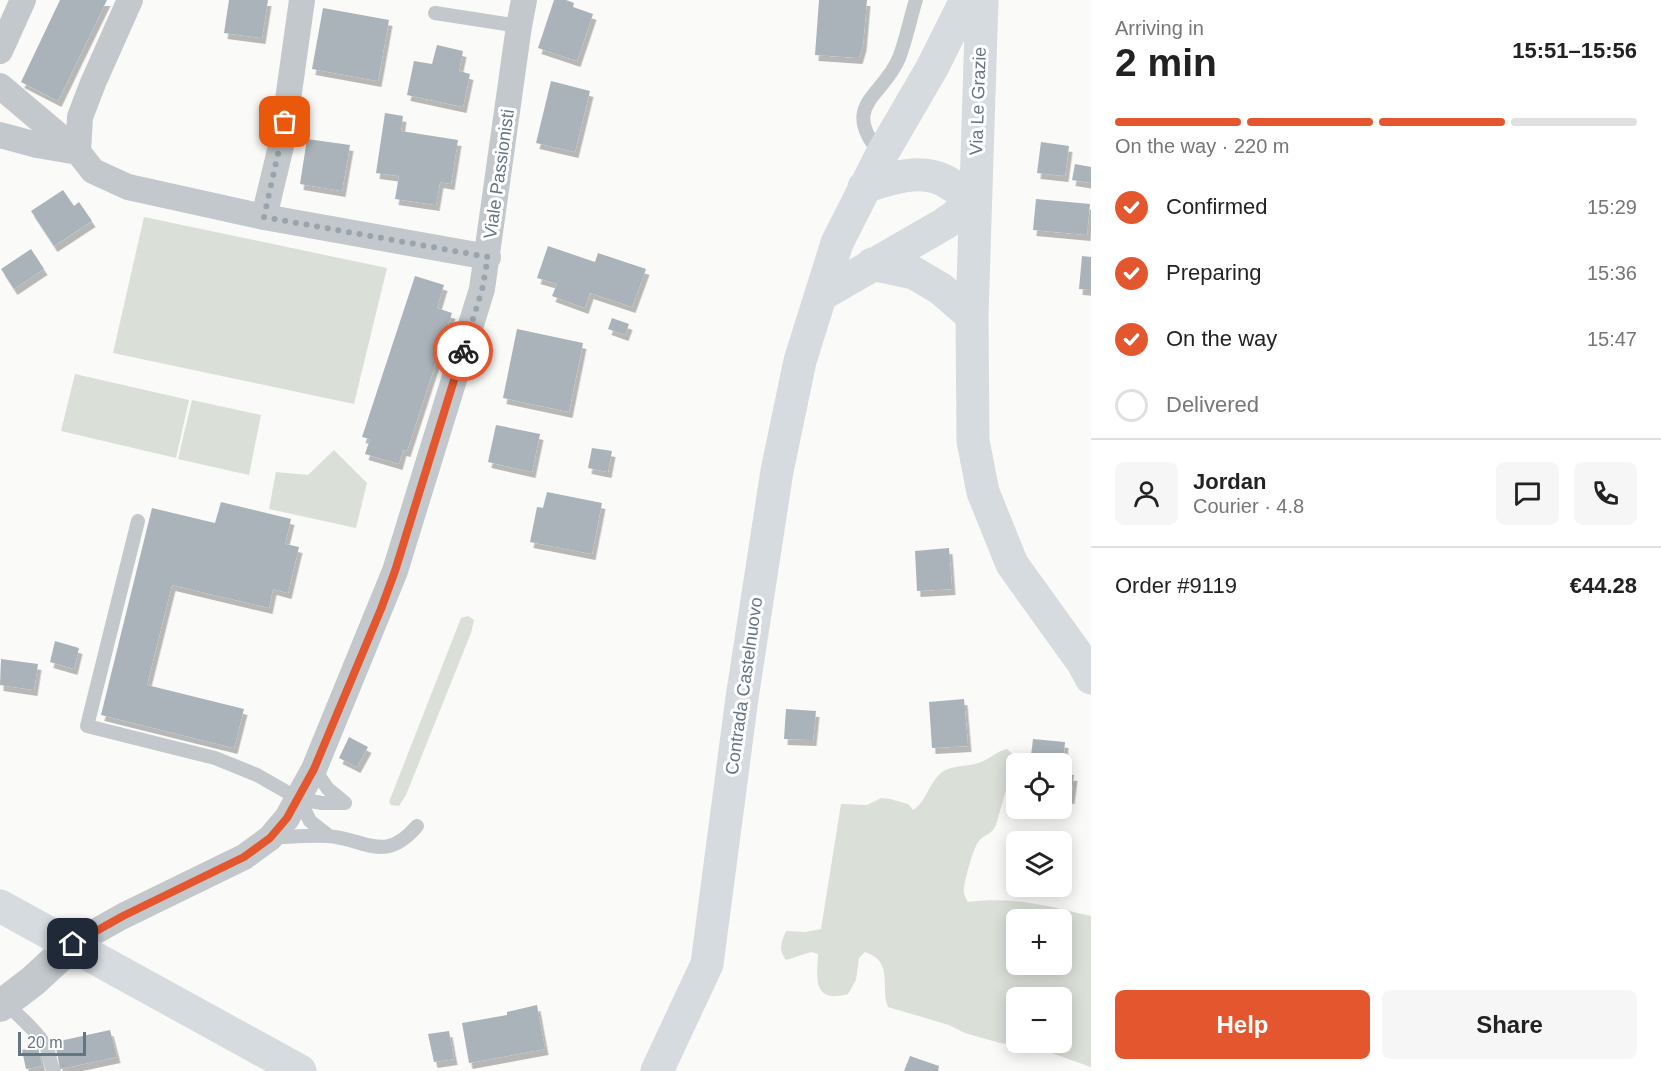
<!DOCTYPE html>
<meta charset="utf-8">
<style>
:root{--surface:#fff;--page:#f6f6f6;--text:#222;--muted:#767676;--line:#e0e0e0;--accent:#e4572e}
body{margin:0;font-family:Arial,sans-serif;background:var(--page);color:var(--text);height:100vh;display:flex;flex-direction:column;font-size:22px;white-space:nowrap}
*{box-sizing:border-box;margin:0}
p{font-size:20px;color:var(--muted)}
.icon{flex:none;width:33px;height:33px;fill:none;stroke:currentColor;stroke-width:2;stroke-linecap:round;stroke-linejoin:round}
.map{position:relative;flex:1;overflow:hidden}
.side{display:flex;flex-direction:column;background:var(--surface);width:570px}
.side>*{flex:none}
.tools{position:absolute;left:1006px;top:753px;display:grid;gap:12px}
.tools a{display:grid;place-items:center;width:66px;height:66px;border-radius:9px;background:var(--surface);box-shadow:0 3px 15px #0003;font-size:30px}
.scale{position:absolute;left:18px;bottom:15px;width:68px;box-sizing:border-box;padding-left:6px;border:3px solid #657683;border-top:0;font-size:16px;line-height:21px;white-space:nowrap;color:#657683;-webkit-text-stroke:4px #fff;paint-order:stroke}
.pin{position:absolute;display:grid;place-items:center;width:51px;height:51px;color:#fff;margin:-26px;border-radius:12px;box-shadow:0 3px 9px #0006}
.courier{position:absolute;display:grid;place-items:center;width:60px;height:60px;margin:-30px;border:4px solid #e4572e;border-radius:50%;background:#fff;color:#222;box-shadow:0 2px 8px #0007}
.overview em{font-style:normal;font-weight:600}
.overview div{display:flex;flex-direction:column-reverse}
.overview{display:flex;align-items:center;justify-content:space-between;height:102px;padding:0 24px}
h1{font-size:39px;font-weight:600;line-height:45px}
.bar{display:grid;grid-template-columns:repeat(4,1fr);gap:9px 6px;align-content:center;height:72px;padding:0 24px}
.bar i{height:8px;border-radius:4px;background:var(--line)}
.bar .selected{background:var(--accent)}
.bar p{grid-column:span 4}
.line{display:flex;align-items:center;gap:15px;padding:0 24px;border-top:2px solid var(--line)}
.line div{flex:1}
.round{display:grid;place-items:center;flex:none;width:63px;height:63px;border-radius:9px;background:var(--page)}
ol{padding:0 24px;list-style:none}
li{display:flex;align-items:center;gap:18px;height:66px}
li p{margin-inline-start:auto}
li .icon{padding:6px;border-radius:50%;background:var(--accent);color:#fff;stroke-width:4}
li:last-child{color:var(--muted)}
li i{width:33px;height:33px;border:3px solid var(--line);border-radius:50%}
.primary-button{display:flex;gap:12px;margin-top:auto;padding:12px 24px}
.primary-button a{flex:1;height:69px;border-radius:9px;background:var(--accent);color:#fff;font-size:24px;font-weight:600;line-height:69px;text-align:center}
.primary-button a+a{background:var(--page);color:var(--text)}
main{display:flex;flex:1;min-height:0}
.map>svg:first-child{display:block}
</style>
<main>
<div class="map">
<svg width="1091" height="1071" viewBox="0 0 1091 1071">
<defs>
<filter id="shadow"><feDropShadow dx="3.5" dy="6" stdDeviation="0" flood-color="#0004"/></filter>
</defs>
<rect width="100%" height="100%" fill="#fafaf8"/>
<!-- green -->
<path fill="#dadfd7" fill-rule="evenodd" d="M 144,217 L 387,268 L 354,404 L 113,353 Z
M 75,374 L 189,400 L 176,458 L 61,431 Z
M 192,400 L 261,415 L 249,475 L 178,459 Z
M 334,450 L 367,483 L 356,528 L 269,509 L 276,472 L 308,475 Z
M 468,616 L 474,620 L 471,633 L 406,795 L 399,806 L 391,805 L 389,802 L 461,618 Z
M 1007,749 L 1013,754 L 1013,765 L 996,825 C 991,836 985,833 979,841 C 973,848 965,879 964,888 C 963,893 965,897 968,902 C 1013,896 1048,906 1091,916 L 1091,1067 L 1040,1049 L 1000,1043 L 965,1033 L 949,1025 L 888,1007 C 880,987 894,961 865,952 L 859,958 L 856,980 L 848,994 C 812,1004 817,978 818,954 L 811,952 L 786,960 C 778,950 781,943 786,931 L 805,932 L 821,929 L 841,804 L 867,805 L 881,798 L 890,799 L 908,804 L 913,810 C 926,802 929,783 941,773 C 950,765 966,767 978,763 C 989,760 995,752 1007,749 ZM 1017,920 L 1062,920 L 1062,964 L 1017,964 ZM 1017,998 L 1062,998 L 1062,1042 L 1017,1042 Z"/>
<!-- building -->
<path fill="#aab3b9" filter="url(#shadow)" d="M 60,0 L 107,0 L 58,101 L 21,82 Z
M 229,0 L 268,0 L 262,38 L 224,33 Z
M 554,0 L 566,0 L 574,3 L 573,7 L 593,14 L 577,61 L 538,48 Z
M 819,0 L 867,0 L 863,45 L 859,58 L 815,55 Z
M 323,8 L 389,20 L 378,81 L 312,69 Z
M 437,45 L 463,51 L 459,71 L 470,74 L 463,107 L 407,95 L 414,61 L 432,64 Z
M 551,81 L 590,91 L 575,152 L 536,143 Z
M 385,113 L 403,116 L 401,131 L 458,140 L 451,184 L 440,182 L 436,205 L 395,199 L 399,176 L 376,173 Z
M 307,139 L 350,145 L 342,191 L 300,184 Z
M 1041,142 L 1069,146 L 1065,176 L 1037,173 Z
M 1075,164 L 1091,167 L 1091,183 L 1072,180 Z
M 63,190 L 74,206 L 79,202 L 92,221 L 54,246 L 31,211 Z
M 1036,199 L 1090,204 L 1087,235 L 1033,230 Z
M 548,246 L 595,262 L 598,253 L 646,269 L 632,307 L 590,293 L 585,308 L 552,296 L 557,284 L 537,278 Z
M 31,249 L 44,269 L 14,289 L 1,269 Z
M 1082,256 L 1091,257 L 1091,290 L 1079,289 Z
M 415,276 L 444,285 L 437,308 L 452,313 L 407,451 L 403,450 L 399,464 L 365,454 L 370,439 L 362,437 Z
M 612,318 L 629,324 L 625,335 L 608,329 Z
M 517,329 L 583,343 L 569,412 L 503,398 Z
M 496,425 L 540,434 L 532,472 L 488,462 Z
M 592,448 L 612,451 L 608,472 L 588,468 Z
M 547,492 L 602,503 L 592,554 L 530,542 L 537,507 L 543,508 Z
M 221,502 L 291,519 L 285,544 L 299,547 L 288,593 L 273,589 L 269,608 L 172,585 L 147,685 L 244,709 L 234,748 L 101,715 L 152,508 L 215,523 Z
M 949,548 L 952,589 L 917,591 L 915,551 Z
M 55,641 L 79,648 L 74,669 L 50,662 Z
M 1,659 L 38,664 L 34,690 L 0,685 Z
M 964,699 L 968,746 L 932,748 L 929,702 Z
M 786,709 L 816,711 L 813,740 L 784,739 Z
M 349,737 L 368,747 L 357,767 L 339,758 Z
M 1033,739 L 1065,742 L 1063,764 L 1030,764 Z
M 1062,774 L 1074,775 L 1071,798 L 1062,797 Z
M 537,1005 L 545,1049 L 469,1063 L 462,1023 L 507,1015 L 507,1012 Z
M 110,1030 L 117,1057 L 60,1069 L 55,1042 Z
M 449,1031 L 454,1059 L 434,1062 L 428,1034 Z
M 38,1047 L 42,1066 L 26,1069 L 22,1050 Z
M 910,1056 L 939,1066 L 938,1071 L 904,1071 Z"/>
<g fill="none" stroke-linecap="round" stroke-linejoin="round">
<!-- service -->
<path stroke="#c3c8cc" stroke-width="14" d="M 435,13 L 519,26
M 881,154 C 839,105 883,97 899,58 C 906,40 910,19 916,0
M 138,521 L 87,726 L 215,758 L 257,775 L 299,799 L 322,803 L 345,803
M 314,769 L 328,789 L 345,803
M 299,799 L 310,821 L 329,836
M 270,838 C 289,837 308,835 327,836 C 365,838 384,865 417,826
M 4,1002 C 17,1014 39,1033 47,1048 C 50,1056 50,1064 54,1071"/>
<!-- minor -->
<path stroke="#c3c8cc" stroke-width="26" d="M 0,51 L 23,0
M 0,86 L 78,152 L 93,171 L 128,187 L 264,217 L 488,257
M 0,135 L 37,145 L 78,152
M 78,152 L 80,117 L 93,83 L 130,0
M 264,217 L 282,142 L 302,0
M 73,944 L 123,916 L 244,857 L 270,838 L 287,818 L 314,769 L 395,571 L 482,289 L 519,26 L 524,0"/>
<!-- tertiary -->
<path stroke="#c3c8cc" stroke-width="32" d="M 0,1006 L 33,981 L 73,944"/>
<!-- secondary -->
<path stroke="#d6dbdf" stroke-width="33" d="M 982,0 L 972,316 L 973,441 L 983,492 L 1012,564 L 1083,663 L 1091,678
M 864,187 C 889,179 918,168 943,180 C 954,185 965,195 975,202
M 872,264 L 914,273 L 941,289 L 972,316
M 821,295 L 944,224 L 975,202
M 0,906 L 300,1071
M 657,1071 L 707,964 L 742,698 L 777,471 L 800,361 L 837,243 L 882,154 L 932,68 L 966,0"/>
</g>
<g fill="none" stroke-linecap="round" stroke-linejoin="round">
<!-- done -->
<path stroke="#99a4ac" stroke-width="6" stroke-dasharray="0 10.8" d="M 285,122 L 264,217 L 488,257 L 482,290 L 463,351"/>
<!-- route -->
<path stroke="#e4572e" stroke-width="8" d="M 73,944 L 123,916 L 244,857 L 270,838 L 287,818 L 314,769 L 381,609 L 395,571 L 463,351"/>
</g>
<g text-anchor="middle" dominant-baseline="central" stroke-width="6" stroke-linejoin="round" paint-order="stroke">
<!-- street labels -->
<g font-size="18" fill="#657683" stroke="#fff">
<text transform="translate(978 101) rotate(-88)">Via Le Grazie</text>
<text transform="translate(499 174) rotate(-82)">Viale Passionisti</text>
<text transform="translate(744 686) rotate(-82)">Contrada Castelnuovo</text>
</g>
</g>
</svg>
<div class="tools">
<a><svg class="icon" aria-label="locate" viewBox="0 0 24 24"><circle cx="12" cy="12" r="6"/><path d="M12 2v4M12 18v4M2 12h4M18 12h4"/></svg></a>
<a><svg class="icon" aria-label="layers" viewBox="0 0 24 24"><path d="M12 4l9 5-9 5-9-5zM3 14l9 5 9-5"/></svg></a>
<a>+</a>
<a>−</a>
</div>
<div class="scale">20 m</div>
<div class="pin" style="left:285px;top:122px;background:#ea580c"><svg class="icon" aria-label="bag" viewBox="0 0 24 24"><path d="M5 8h14l-1 12H6zM9 8a3 3 0 0 1 6 0"/></svg></div>
<div class="pin" style="left:73px;top:944px;background:#1f2937"><svg class="icon" aria-label="home" viewBox="0 0 24 24"><path d="M3 11l9-7 9 7M6 9v11h12V9"/></svg></div>
<div class="courier" style="left:463px;top:351px"><svg class="icon" aria-label="bike" viewBox="0 0 24 24"><circle cx="6" cy="16" r="4"/><circle cx="18" cy="16" r="4"/><path d="M6 16l4-8h5l3 8M10 8l3 8H6M13 5h3"/></svg></div>
</div>
<section class="side">
<div class="overview"><div><h1>2 min</h1><p>Arriving in</p></div><em>15:51–15:56</em></div>
<div class="bar"><i class="selected"></i><i class="selected"></i><i class="selected"></i><i></i><p>On the way · 220 m</p></div>
<ol>
<li><svg class="icon" aria-label="check" viewBox="0 0 24 24"><path d="M5 12l5 5 9-10"/></svg>Confirmed<p>15:29</p></li>
<li><svg class="icon" aria-label="check" viewBox="0 0 24 24"><path d="M5 12l5 5 9-10"/></svg>Preparing<p>15:36</p></li>
<li><svg class="icon" aria-label="check" viewBox="0 0 24 24"><path d="M5 12l5 5 9-10"/></svg>On the way<p>15:47</p></li>
<li><i></i>Delivered</li>
</ol>
<div class="line" style="height:108px"><a class="round"><svg class="icon" aria-label="person" viewBox="0 0 24 24"><circle cx="12" cy="8" r="4"/><path d="M4 21q1-7 8-7t8 7"/></svg></a><div><b>Jordan</b><p>Courier · 4.8</p></div><a class="round"><svg class="icon" aria-label="chat" viewBox="0 0 24 24"><path d="M4 5h16v11H9l-5 4z"/></svg></a><a class="round"><svg class="icon" aria-label="phone" viewBox="0 0 24 24"><path d="M5 4h4l2 5-3 2q2 4 5 5l2-3 5 2v4C11 20 4 13 5 4z"/></svg></a></div>
<div class="line" style="height:78px"><div>Order #9119</div><b>€44.28</b></div>
<div class="primary-button"><a>Help</a><a>Share</a></div>
</section>
</main>
